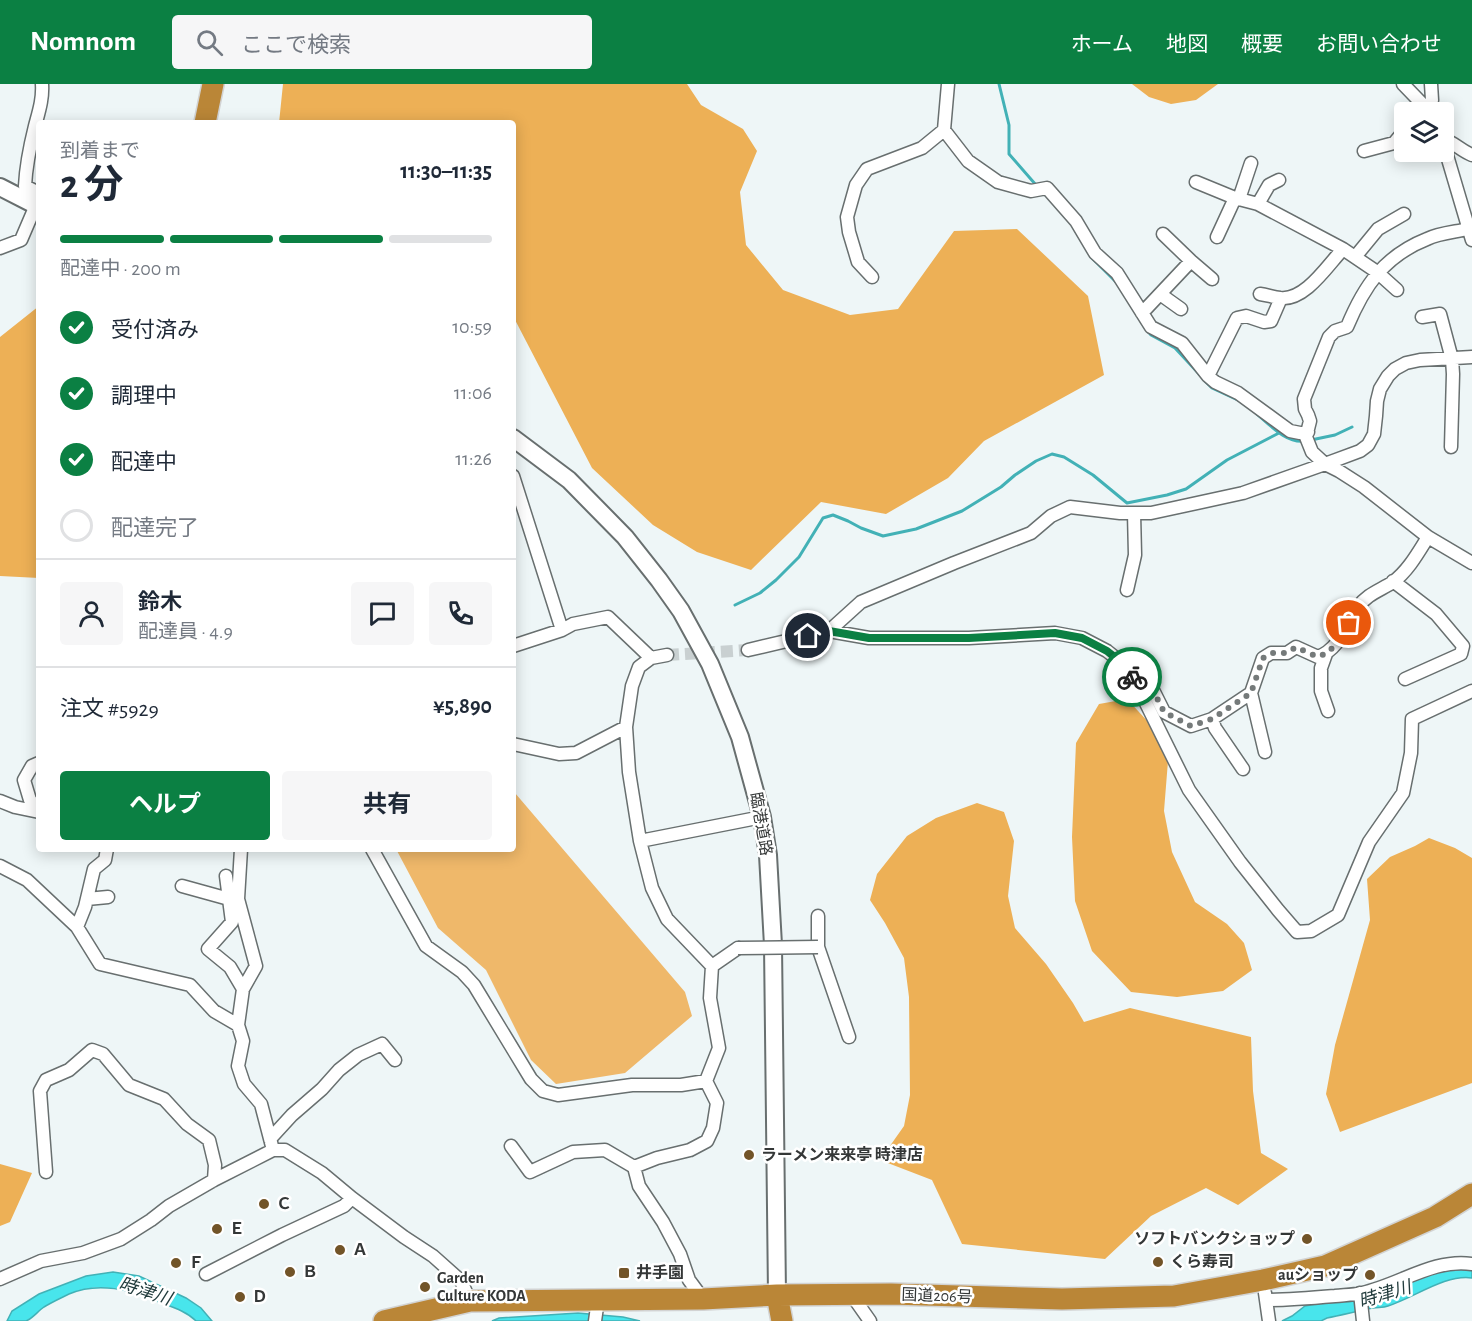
<!DOCTYPE html>
<html lang="ja">
<meta charset="utf-8">
<style>
:root{--surface:#fff;--page:#f6f6f7;--text:#1f2937;--muted:#747a83;--line:#e0e1e3;--accent:#0b8043}
body{margin:0;font-family:"Alegreya Sans","Noto Sans JP",sans-serif;background:var(--page);color:var(--text);height:100vh;display:flex;flex-direction:column;font-size:22px;white-space:nowrap}
*{box-sizing:border-box;margin:0}
p{font-size:20px;color:var(--muted)}
.icon{flex:none;width:33px;height:33px;fill:none;stroke:currentColor;stroke-width:2;stroke-linecap:round;stroke-linejoin:round}
.map{position:relative;flex:1;overflow:hidden}
.side{position:absolute;left:36px;top:36px;width:480px;height:732px;display:flex;flex-direction:column;background:var(--surface);border-radius:6px;box-shadow:0 3px 15px #0003}
.side>*{flex:none}
.fabs{position:absolute;left:1394px;top:18px;display:grid;gap:12px}
.fabs a{display:grid;place-items:center;width:60px;height:60px;border-radius:6px;background:var(--surface);box-shadow:0 3px 15px #0003;font-size:30px}
.pin{position:absolute;display:grid;place-items:center;width:51px;height:51px;color:#fff;margin:-26px;border:3px solid #fff;border-radius:50%;box-shadow:0 2px 6px #0007}
.courier{position:absolute;display:grid;place-items:center;width:60px;height:60px;margin:-30px;border:4px solid #0b8043;border-radius:50%;background:#fff;color:#222;box-shadow:0 2px 8px #0007}
.summary em{font-style:normal;font-weight:700}
.summary div{display:flex;flex-direction:column-reverse}
.summary{display:flex;align-items:center;justify-content:space-between;height:102px;padding:0 24px}
h1{font-size:39px;font-weight:700;line-height:45px}
.bar{display:grid;grid-template-columns:repeat(4,1fr);gap:9px 6px;align-content:center;height:72px;padding:0 24px}
.bar i{height:8px;border-radius:4px;background:var(--line)}
.bar .on{background:var(--accent)}
.bar p{grid-column:span 4}
.line{display:flex;align-items:center;gap:15px;padding:0 24px;border-top:2px solid var(--line)}
.line div{flex:1}
.round{display:grid;place-items:center;flex:none;width:63px;height:63px;border-radius:6px;background:var(--page)}
ol{padding:0 24px;list-style:none}
li{display:flex;align-items:center;gap:18px;height:66px}
li p{margin-inline-start:auto}
li .icon{padding:6px;border-radius:50%;background:var(--accent);color:#fff;stroke-width:4}
li:last-child{color:var(--muted)}
li i{width:33px;height:33px;border:3px solid var(--line);border-radius:50%}
.primary-button{display:flex;gap:12px;margin-top:auto;padding:12px 24px}
.primary-button a{flex:1;height:69px;border-radius:6px;background:var(--accent);color:#fff;font-size:24px;font-weight:700;line-height:69px;text-align:center}
.primary-button a+a{background:var(--page);color:var(--text)}
header{display:flex;align-items:center;gap:36px;box-sizing:border-box;height:84px;padding:0 30px;background:var(--accent);color:#fff}
header strong{font-size:28px}
nav{display:flex;gap:33px;margin-inline-start:auto;font-size:21px}
.search{width:420px;height:54px;background:var(--page);display:flex;align-items:center;gap:15px;box-sizing:border-box;padding:0 21px;border-radius:6px;color:var(--muted);font-size:22px}
.map>svg:first-child{display:block}
</style>
<header>
<strong>Nomnom</strong>
<div class="search"><svg class="icon" aria-label="search" viewBox="0 0 24 24"><circle cx="10" cy="10" r="6"/><path d="M15 15l6 6"/></svg>ここで検索</div>
<nav><a>ホーム</a><a>地図</a><a>概要</a><a>お問い合わせ</a></nav>
</header>
<div class="map">
<svg width="1472" height="1237" viewBox="0 0 1472 1237">
<rect width="100%" height="100%" fill="#eef6f7"/>
<!-- green -->
<path fill="#efb86a" d="M 513,709 L 515,709 L 685,908 L 692,932 L 625,989 L 556,1000 L 531,976 L 486,886 L 438,844 L 396,765 L 513,765 Z"/>
<!-- forest -->
<path fill="#edb056" d="M 283,0 L 687,0 L 701,21 L 743,45 L 757,67 L 740,108 L 746,161 L 783,206 L 850,231 L 898,225 L 954,147 L 1017,145 L 1088,212 L 1104,291 L 984,357 L 948,394 L 886,430 L 821,418 L 751,486 L 697,468 L 653,441 L 592,384 L 513,232 L 513,39 L 279,39 Z
M 1132,0 L 1218,0 L 1196,16 L 1171,20 L 1149,13 Z
M 39,222 L 39,494 L 0,492 L 0,253 Z
M 1127,615 L 1151,641 L 1168,677 L 1164,727 L 1172,768 L 1195,818 L 1227,840 L 1244,859 L 1252,886 L 1223,907 L 1177,913 L 1131,908 L 1092,867 L 1075,817 L 1072,753 L 1076,659 L 1099,620 Z
M 977,719 L 1004,728 L 1014,757 L 1008,812 L 1015,844 L 1046,880 L 1073,919 L 1084,938 L 1130,924 L 1251,953 L 1253,1007 L 1261,1069 L 1288,1085 L 1238,1121 L 1206,1104 L 1151,1132 L 1105,1175 L 962,1160 L 932,1096 L 880,1076 L 904,1042 L 910,1011 L 909,913 L 904,874 L 885,839 L 870,816 L 877,790 L 907,752 L 936,734 Z
M 1429,754 L 1455,764 L 1472,774 L 1472,999 L 1340,1048 L 1326,1010 L 1335,961 L 1370,836 L 1367,795 L 1390,773 L 1415,762 Z
M 0,1080 L 32,1089 L 10,1138 L 0,1142 Z"/>
<!-- water -->
<path fill="#48e5ec" stroke="#42b1b6" stroke-width="1.5" d="M 1472,1184 L 1472,1194 C 1445,1190 1414,1214 1388,1222 C 1383,1224 1378,1223 1373,1224 C 1358,1227 1342,1231 1327,1234 L 1321,1237 L 1282,1237 L 1292,1232 L 1305,1222 L 1383,1207 L 1445,1185 Z
M 113,1188 L 139,1192 L 186,1214 L 201,1224 L 212,1237 L 196,1237 C 186,1227 172,1223 159,1218 C 130,1206 99,1197 69,1210 C 61,1214 52,1218 44,1223 C 38,1227 32,1235 26,1237 C 21,1237 12,1237 7,1237 L 12,1227 L 39,1210 L 86,1192 Z
M 578,1229 L 623,1233 L 640,1237 L 492,1237 L 499,1234 Z"/>
<g fill="none" stroke-linecap="round" stroke-linejoin="round">
<!-- stream -->
<path stroke="#42b1b6" stroke-width="3" d="M 999,0 L 1009,41 L 1009,70 L 1036,101
M 1091,173 L 1118,200
M 1147,246 L 1151,251 L 1175,264 L 1201,292
M 1205,297 L 1212,304 L 1240,317
M 1257,330 C 1270,341 1287,360 1305,357
M 1311,356 L 1335,351 L 1352,343
M 735,521 L 760,509 L 776,496 L 799,473 L 823,434 L 833,431 L 848,437 L 861,444 L 883,452 L 916,445 L 962,427 L 1001,403 L 1015,391 L 1036,377 L 1052,370 L 1064,373 L 1093,391 L 1127,419 L 1167,411 L 1186,405 L 1227,376 L 1279,349"/>
<!-- street-tunnel -->
<path stroke="#c9d0d1" stroke-width="12" stroke-dasharray="12 6" stroke-linecap="butt" d="M 667,571 L 748,566"/>
<defs>
<path id="street" d="M 948,0 L 944,46 L 968,77 L 998,98 L 1031,107 L 1047,104 L 1076,137 L 1095,169 L 1117,189 L 1151,243 L 1182,259 L 1208,292 L 1215,298 L 1238,309 L 1290,347 L 1300,349 L 1308,348
M 1403,0 L 1430,28
M 1428,28 L 1430,27 L 1432,16 L 1431,0
M 1443,55 C 1454,58 1461,67 1472,71
M 1443,58 L 1472,156
M 1364,67 L 1394,59 L 1404,47
M 1196,98 L 1235,114 L 1258,120 L 1343,165 L 1377,188 L 1397,206
M 39,109 L 25,102 C 26,82 30,62 35,42 C 39,27 43,15 42,0
M 1239,115 L 1251,79
M 1258,120 L 1269,101 L 1279,96
M 1468,145 C 1455,148 1439,149 1427,155 C 1384,172 1364,202 1347,243 L 1335,247 L 1329,253 L 1304,315 L 1305,325 L 1308,331 L 1310,337 L 1306,353 L 1312,368 L 1325,380 L 1339,387 L 1364,403 L 1428,453 L 1472,479
M 1163,150 L 1191,177 L 1212,195
M 1217,153 L 1235,114
M 0,164 L 21,156 L 36,121
M 1355,173 L 1378,145 L 1404,130
M 872,193 L 858,178 L 849,148 L 847,133 L 856,101 L 867,85 L 922,64 L 944,46
M 1160,210 L 1181,225
M 1260,210 C 1267,211 1273,213 1280,214 C 1305,217 1327,182 1343,165
M 1142,229 L 1191,177
M 1422,233 L 1440,230 L 1452,275 L 1453,290 L 1451,363
M 1208,292 L 1237,234 L 1246,232 L 1264,238 L 1271,237 L 1281,214
M 513,392 L 562,546
M 1393,497 L 1436,530 L 1463,562 L 1461,570 L 1405,595
M 1127,506 L 1135,471 L 1134,429
M 829,547 L 861,518 L 954,479 L 1031,449 L 1051,432 L 1070,423 L 1120,429 L 1151,429 L 1243,409 L 1325,380 L 1360,367 L 1368,361 L 1374,350 L 1376,332 L 1377,317 L 1380,305 L 1388,292 L 1395,285 L 1406,279 L 1420,276 L 1472,273
M 513,562 L 562,546 L 573,540 L 608,533 L 651,574
M 748,566 L 829,547 L 869,554 L 969,554 L 1055,549 L 1082,554 L 1107,567 L 1127,583 L 1138,603 L 1189,706 L 1240,778 L 1278,826 L 1297,848 L 1311,847 L 1338,831 L 1369,758 L 1403,709 L 1411,669 L 1412,635 L 1472,607
M 1326,570 L 1321,584 L 1321,607 L 1328,627
M 667,571 L 651,574 L 639,583 L 632,602 L 626,643 L 629,688 L 640,757 L 652,804 L 667,835 L 712,882 L 710,914 L 719,964 L 706,997 L 717,1019 L 713,1044 L 707,1057 L 690,1066 L 657,1074 L 634,1083 L 639,1102 L 663,1138 L 680,1170 L 689,1196 L 703,1215
M 1138,603 L 1149,598 L 1164,628 L 1191,642 L 1212,635 L 1251,609 L 1263,574 L 1271,569 L 1287,569 L 1296,563 L 1318,573 C 1341,564 1345,541 1358,523 C 1367,510 1381,506 1393,498 C 1408,487 1418,469 1428,453
M 1251,609 L 1265,668
M 1212,635 L 1215,644 L 1243,685
M 513,660 L 559,670 L 576,669 L 626,643
M 39,679 L 32,682 L 24,696 L 30,716 L 39,725
M 0,717 L 15,723 L 39,728
M 640,757 L 762,733
M 372,765 L 426,862 L 462,888 L 474,901 L 531,995 L 543,1007 L 558,1011 L 632,1001 L 681,1001 L 706,997
M 0,782 L 27,796 L 77,843 L 100,880 L 190,901 L 214,927 L 238,941 L 243,957 L 238,982 L 244,1000 L 261,1020 L 273,1066
M 226,792 L 229,815
M 182,802 L 229,815 L 232,838 L 208,865 L 230,883 L 243,905
M 87,815 L 108,813
M 818,832 L 818,863 L 849,953
M 77,843 L 85,823 L 94,785 L 105,776 L 107,765
M 712,882 L 738,864
M 238,941 L 243,905 L 256,882 L 238,815 L 241,765
M 270,1055 L 292,1031 L 322,1005 L 339,986 L 358,971 L 382,960 L 395,976
M 511,1062 L 530,1088 L 573,1068 L 605,1066 L 634,1083
M 46,1088 L 40,1007 L 46,996 L 69,986 L 92,966 L 103,970 L 129,1001 L 164,1015 L 187,1040 L 209,1056 L 215,1081 L 214,1096
M 206,1190 L 282,1151 L 344,1122 L 352,1114
M 0,1195 L 41,1177 L 83,1169 L 121,1155 L 151,1136 L 169,1122 L 214,1096 L 273,1066 L 285,1066 L 322,1089 L 352,1114 L 404,1153 L 433,1172 L 461,1197 L 470,1217
M 1265,1209 L 1269,1237
M 1360,1209 L 1363,1237
M 851,1210 L 870,1237
M 1266,1216 C 1289,1216 1312,1214 1335,1212 C 1344,1211 1353,1211 1362,1209 C 1399,1201 1434,1174 1472,1180
M 595,1237 L 598,1216"/>
<path id="secondary" d="M 0,103 L 39,123
M 513,354 L 569,396 L 625,453 L 659,496 L 681,527 L 710,580 L 740,653 L 762,733 L 768,771 L 773,861 L 777,1211"/>
<path id="highway" d="M 205,39 L 213,0
M 777,1211 L 782,1237
M 384,1237 L 470,1217 L 703,1215 L 777,1211 L 891,1210 L 1062,1215 L 1174,1212 L 1263,1196 L 1325,1182 L 1435,1133 L 1472,1110"/>
</defs>
<!-- street casing -->
<use href="#street" stroke="#686f6f" stroke-width="15"/>
<!-- secondary casing -->
<use href="#secondary" stroke="#686f6f" stroke-width="20"/>
<!-- highway casing -->
<use href="#highway" stroke="#d2d3d3" stroke-width="24"/>
<!-- street -->
<use href="#street" stroke="#fff" stroke-width="12"/>
<!-- secondary -->
<use href="#secondary" stroke="#fff" stroke-width="16"/>
<!-- highway -->
<use href="#highway" stroke="#ba8637" stroke-width="21"/>
<defs>
<path id="street-bridge" d="M 738,864 L 818,863"/>
</defs>
<!-- street-bridge casing -->
<use href="#street-bridge" stroke="#686f6f" stroke-width="15" stroke-linecap="butt"/>
<!-- street-bridge -->
<use href="#street-bridge" stroke="#fff" stroke-width="12"/>
</g>
<g fill="none" stroke-linecap="round" stroke-linejoin="round">
<!-- done -->
<path stroke="#757a7a" stroke-width="6" stroke-dasharray="0 10.8" d="M 1132,593 L 1138,603 L 1149,598 L 1164,628 L 1191,642 L 1212,635 L 1251,609 L 1263,574 L 1271,569 L 1287,569 L 1296,563 L 1318,573 C 1334,567 1342,553 1349,539"/>
<!-- route -->
<path stroke="#0b8043" stroke-width="8" d="M 808,552 L 829,547 L 869,554 L 969,554 L 1055,549 L 1082,554 L 1107,567 L 1127,583 L 1132,593"/>
</g>
<!-- markers -->
<g fill="#725428" stroke="#fff" stroke-width="2">
<circle cx="749" cy="1071" r="6"/>
<circle cx="264" cy="1120" r="6"/>
<circle cx="217" cy="1145" r="6"/>
<circle cx="1307" cy="1155" r="6"/>
<circle cx="340" cy="1166" r="6"/>
<circle cx="1158" cy="1178" r="6"/>
<circle cx="176" cy="1179" r="6"/>
<circle cx="290" cy="1188" r="6"/>
<rect x="618" y="1183" width="12" height="12" rx="3"/>
<circle cx="1370" cy="1191" r="6"/>
<circle cx="425" cy="1203" r="6"/>
<circle cx="240" cy="1213" r="6"/>
</g>
<g text-anchor="middle" dominant-baseline="central" stroke-width="5" stroke-linejoin="round" paint-order="stroke">
<!-- street labels -->
<g font-size="16" fill="#343737" stroke="#fff">
<text transform="translate(761 740) rotate(80)">臨港道路</text>
<text transform="translate(937 1212) rotate(2)">国道206号</text>
</g>
<!-- poi labels -->
<g font-size="16" font-weight="bold" fill="#343737" stroke="#fff" text-anchor="start">
<text x="761" y="1071">ラーメン来来亭 時津店</text>
<text x="276" y="1120">Ｃ</text>
<text x="229" y="1145">Ｅ</text>
<text x="1295" y="1155" text-anchor="end">ソフトバンクショップ</text>
<text x="352" y="1166">Ａ</text>
<text x="1170" y="1178">くら寿司</text>
<text x="188" y="1179">Ｆ</text>
<text x="302" y="1188">Ｂ</text>
<text x="636" y="1189">井手園</text>
<text x="1358" y="1191" text-anchor="end">auショップ</text>
<text x="437" y="1194">Garden<tspan x="437" dy="18">Culture KODA</tspan></text>
<text x="252" y="1213">Ｄ</text>
</g>
<!-- water labels -->
<g font-size="18" font-style="italic" fill="#223c3d" stroke="#fff">
<text transform="translate(145 1208) rotate(18)">時津川</text>
<text transform="translate(1385 1211) rotate(-17)">時津川</text>
</g>
</g>
</svg>
<div class="fabs">
<a><svg class="icon" aria-label="layers" viewBox="0 0 24 24"><path d="M12 4l9 5-9 5-9-5zM3 14l9 5 9-5"/></svg></a>
</div>
<div class="pin" style="left:1349px;top:539px;background:#ea580c"><svg class="icon" aria-label="bag" viewBox="0 0 24 24"><path d="M5 8h14l-1 12H6zM9 8a3 3 0 0 1 6 0"/></svg></div>
<div class="pin" style="left:808px;top:552px;background:#1f2937"><svg class="icon" aria-label="home" viewBox="0 0 24 24"><path d="M3 11l9-7 9 7M6 9v11h12V9"/></svg></div>
<div class="courier" style="left:1132px;top:593px"><svg class="icon" aria-label="bike" viewBox="0 0 24 24"><circle cx="6" cy="16" r="4"/><circle cx="18" cy="16" r="4"/><path d="M6 16l4-8h5l3 8M10 8l3 8H6M13 5h3"/></svg></div>
<section class="side">
<div class="summary"><div><h1>2 分</h1><p>到着まで</p></div><em>11:30–11:35</em></div>
<div class="bar"><i class="on"></i><i class="on"></i><i class="on"></i><i></i><p>配達中 · 200 m</p></div>
<ol>
<li><svg class="icon" aria-label="check" viewBox="0 0 24 24"><path d="M5 12l5 5 9-10"/></svg>受付済み<p>10:59</p></li>
<li><svg class="icon" aria-label="check" viewBox="0 0 24 24"><path d="M5 12l5 5 9-10"/></svg>調理中<p>11:06</p></li>
<li><svg class="icon" aria-label="check" viewBox="0 0 24 24"><path d="M5 12l5 5 9-10"/></svg>配達中<p>11:26</p></li>
<li><i></i>配達完了</li>
</ol>
<div class="line" style="height:108px"><a class="round"><svg class="icon" aria-label="person" viewBox="0 0 24 24"><circle cx="12" cy="8" r="4"/><path d="M4 21q1-7 8-7t8 7"/></svg></a><div><b>鈴木</b><p>配達員 · 4.9</p></div><a class="round"><svg class="icon" aria-label="chat" viewBox="0 0 24 24"><path d="M4 5h16v11H9l-5 4z"/></svg></a><a class="round"><svg class="icon" aria-label="phone" viewBox="0 0 24 24"><path d="M5 4h4l2 5-3 2q2 4 5 5l2-3 5 2v4C11 20 4 13 5 4z"/></svg></a></div>
<div class="line" style="height:78px"><div>注文 #5929</div><b>¥5,890</b></div>
<div class="primary-button"><a>ヘルプ</a><a>共有</a></div>
</section>
</div>
